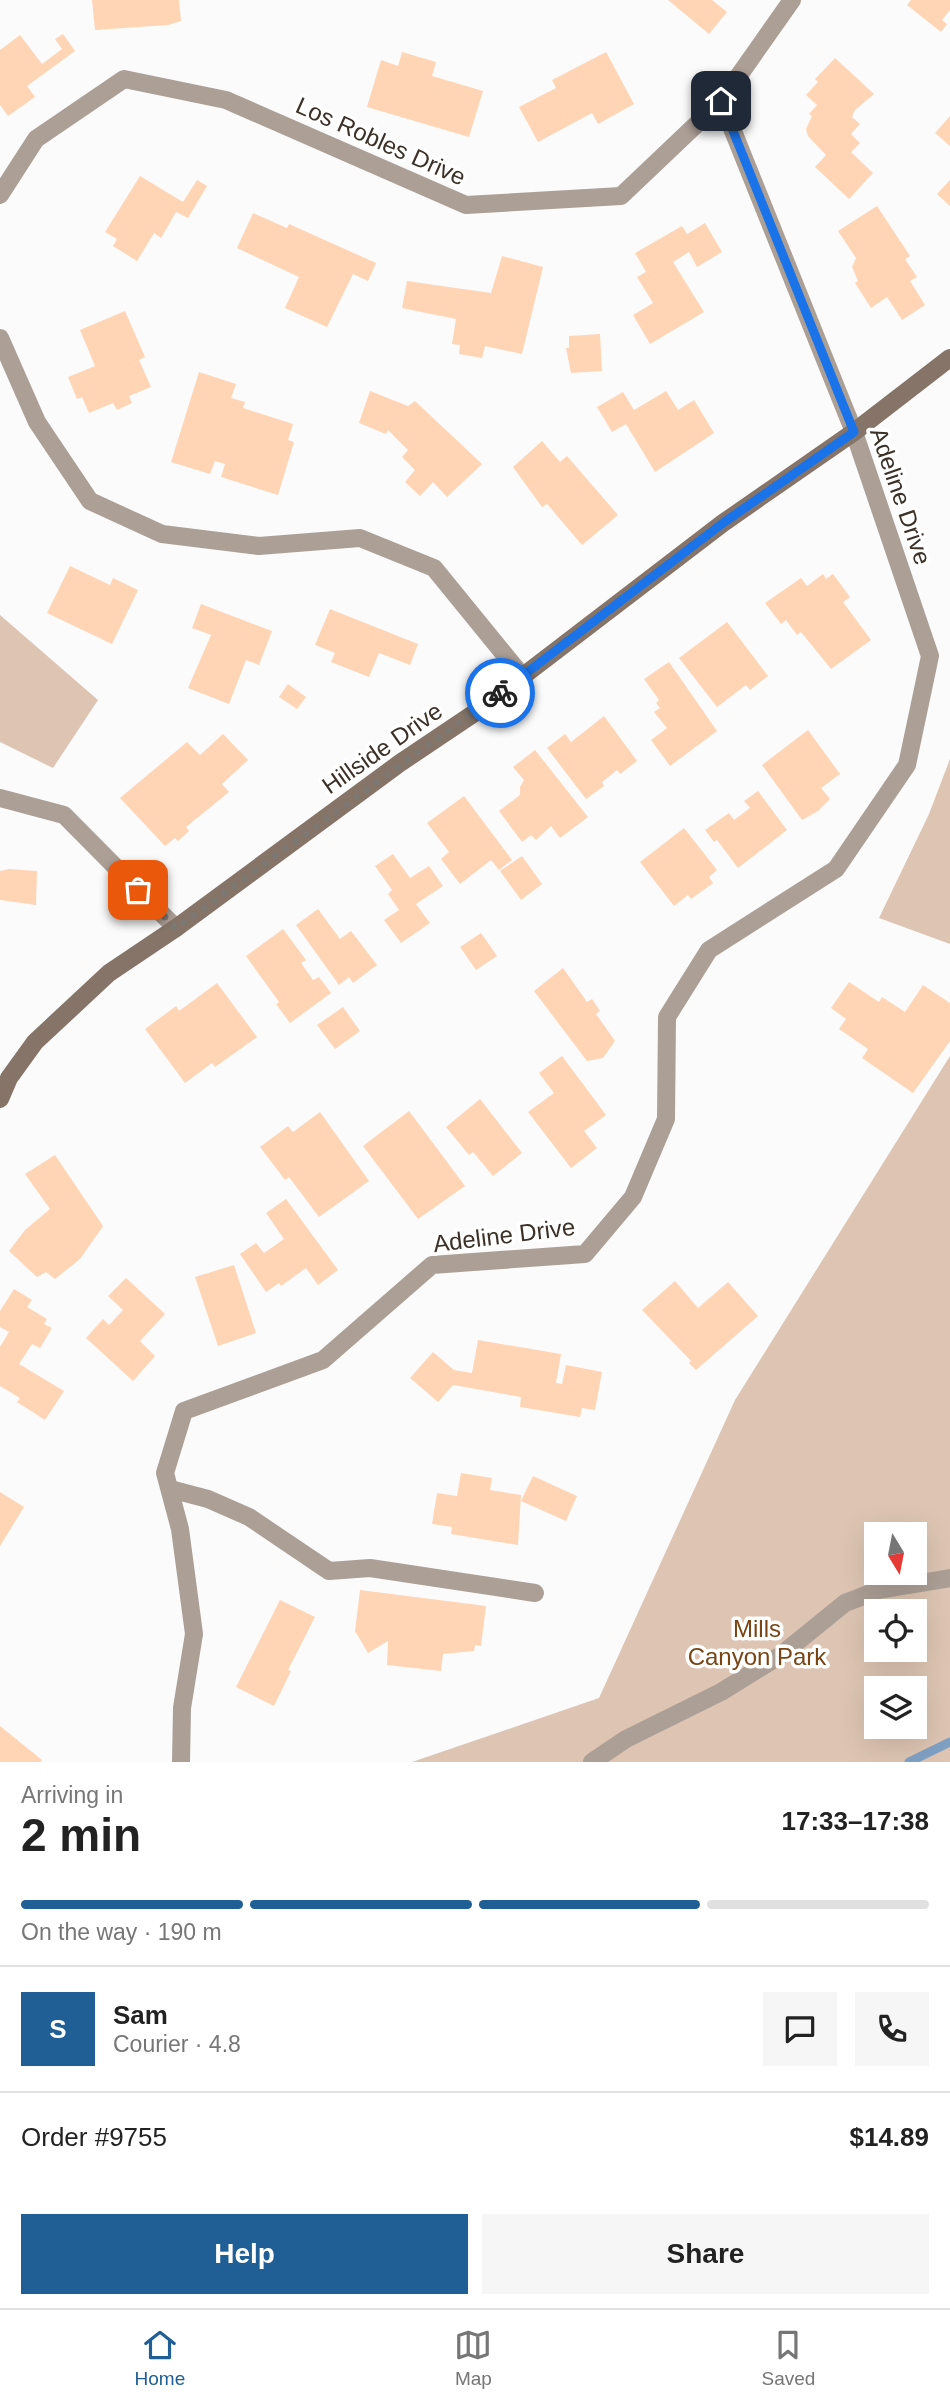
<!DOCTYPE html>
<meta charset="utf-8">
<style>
:root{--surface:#fff;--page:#f6f6f6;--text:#222;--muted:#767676;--line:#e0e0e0;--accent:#205f95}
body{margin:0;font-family:Arial,sans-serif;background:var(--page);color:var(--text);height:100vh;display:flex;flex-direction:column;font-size:26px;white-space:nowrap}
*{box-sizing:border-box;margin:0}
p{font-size:23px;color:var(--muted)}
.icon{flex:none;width:38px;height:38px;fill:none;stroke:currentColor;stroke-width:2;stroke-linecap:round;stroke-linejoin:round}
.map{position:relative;height:1762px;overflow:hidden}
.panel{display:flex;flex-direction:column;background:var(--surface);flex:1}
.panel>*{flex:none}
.needle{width:46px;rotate:170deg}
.fabs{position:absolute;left:864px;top:1522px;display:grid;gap:14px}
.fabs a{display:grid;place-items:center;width:63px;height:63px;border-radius:0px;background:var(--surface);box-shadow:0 7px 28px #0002;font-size:35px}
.pin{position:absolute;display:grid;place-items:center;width:60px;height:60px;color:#fff;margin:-30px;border-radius:14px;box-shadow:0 4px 10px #0006}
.courier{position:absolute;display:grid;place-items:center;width:70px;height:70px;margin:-35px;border:5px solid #1a73e8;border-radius:50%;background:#fff;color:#222;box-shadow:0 2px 9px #0007}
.head em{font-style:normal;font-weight:700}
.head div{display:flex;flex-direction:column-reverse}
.head{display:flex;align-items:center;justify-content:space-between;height:119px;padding:0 21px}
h1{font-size:46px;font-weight:700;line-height:52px}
.bar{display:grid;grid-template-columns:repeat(4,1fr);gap:10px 7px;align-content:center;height:84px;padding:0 21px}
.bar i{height:9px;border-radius:5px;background:var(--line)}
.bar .current{background:var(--accent)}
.bar p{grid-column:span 4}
.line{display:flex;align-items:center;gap:18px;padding:0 21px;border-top:2px solid var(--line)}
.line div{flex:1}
.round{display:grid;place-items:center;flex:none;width:74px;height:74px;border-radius:0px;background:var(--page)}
.cta{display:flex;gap:14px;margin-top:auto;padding:14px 21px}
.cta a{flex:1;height:80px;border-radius:0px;background:var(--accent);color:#fff;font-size:28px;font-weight:700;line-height:80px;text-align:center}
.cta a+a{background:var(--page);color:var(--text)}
.tabs{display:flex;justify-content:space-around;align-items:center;height:98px;border-top:2px solid var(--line);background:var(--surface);font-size:19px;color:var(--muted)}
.tabs a{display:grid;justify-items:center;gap:4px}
.tabs .current{color:var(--accent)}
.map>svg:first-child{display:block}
</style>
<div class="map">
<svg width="950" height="1762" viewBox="0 0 950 1762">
<rect width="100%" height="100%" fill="#fbfbfb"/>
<!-- green -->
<path fill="#dec5b3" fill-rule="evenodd" d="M 0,615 L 98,700 L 53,768 L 0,742 Z
M 950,759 L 950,944 L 879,918 L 929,814 Z
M 950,1056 L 950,1762 L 412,1762 L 599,1698 L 735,1400 ZM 877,1535 L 915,1535 L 915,1573 L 877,1573 ZM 877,1612 L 915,1612 L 915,1650 L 877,1650 ZM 877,1689 L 915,1689 L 915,1727 L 877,1727 Z"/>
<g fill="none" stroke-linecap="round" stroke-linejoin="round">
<!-- stream -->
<path stroke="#7fa1c4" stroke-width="9" d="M 909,1762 L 950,1742"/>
</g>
<!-- building -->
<path fill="#ffd5b5" d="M 92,0 L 179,0 L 181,21 L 168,25 L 95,30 Z
M 668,0 L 712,0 L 727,12 L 709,34 Z
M 911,0 L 950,0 L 950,10 L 942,20 L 947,24 L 941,32 L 907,5 Z
M 63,34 L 75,51 L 27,86 L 35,97 L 8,116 L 0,105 L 0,50 L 20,35 L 42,64 L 62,49 L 55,39 Z
M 402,52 L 436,62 L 432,76 L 483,91 L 469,137 L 367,107 L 381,60 L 398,66 Z
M 606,52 L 634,104 L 598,124 L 592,113 L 538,142 L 519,107 L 556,88 L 552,80 Z
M 835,58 L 874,94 L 855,110 L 852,117 L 860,124 L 851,134 L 860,143 L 851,152 L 873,173 L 849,199 L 815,167 L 826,155 L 808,136 L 806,129 L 812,116 L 809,114 L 817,105 L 806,95 L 818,82 L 815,79 Z
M 950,116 L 950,146 L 935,133 Z
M 140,176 L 183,202 L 197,180 L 207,186 L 188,218 L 176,212 L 161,238 L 154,233 L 137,261 L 113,246 L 117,239 L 105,232 Z
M 950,180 L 950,206 L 937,194 Z
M 877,206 L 910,256 L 905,259 L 917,277 L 910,281 L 925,305 L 902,320 L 887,297 L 871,308 L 855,283 L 858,281 L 852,267 L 856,258 L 838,231 Z
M 253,213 L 287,228 L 289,224 L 376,263 L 368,281 L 353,274 L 327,327 L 285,308 L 299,277 L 237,248 Z
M 705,223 L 722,252 L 697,267 L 689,252 L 673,262 L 704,312 L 650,344 L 633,315 L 653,303 L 637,277 L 646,272 L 635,253 L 682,226 L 687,234 Z
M 502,256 L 543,267 L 522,354 L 485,346 L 482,358 L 459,354 L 460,345 L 452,344 L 456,319 L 402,308 L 407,281 L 491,293 Z
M 125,311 L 145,357 L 139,360 L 151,387 L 129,396 L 132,403 L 117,410 L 113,403 L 89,413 L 82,397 L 77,399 L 68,377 L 95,366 L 80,330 Z
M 600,334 L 602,371 L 571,373 L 566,348 L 569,348 L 569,336 Z
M 199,372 L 236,384 L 231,398 L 245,402 L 243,408 L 293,424 L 288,440 L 294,442 L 278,495 L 221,477 L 225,464 L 215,461 L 210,474 L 171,462 Z
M 370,391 L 408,406 L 415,401 L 482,464 L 447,497 L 433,482 L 420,496 L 405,482 L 415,470 L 402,457 L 408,450 L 388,430 L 386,434 L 359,423 Z
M 666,391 L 678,410 L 694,400 L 714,433 L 655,472 L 626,424 L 612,432 L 597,407 L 623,392 L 634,410 Z
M 542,441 L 560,462 L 567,456 L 618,515 L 582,545 L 547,504 L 542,507 L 513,467 Z
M 70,566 L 110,585 L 113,578 L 138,590 L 112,644 L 47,613 Z
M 823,574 L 826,579 L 833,574 L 850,597 L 843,602 L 871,640 L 831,669 L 801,632 L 797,635 L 786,620 L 781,624 L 765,603 L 801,578 L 807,586 Z
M 201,604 L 272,631 L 259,665 L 246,660 L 229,704 L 188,688 L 211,635 L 192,628 Z
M 330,609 L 418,644 L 410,665 L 379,653 L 369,677 L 331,662 L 335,653 L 315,645 Z
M 727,622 L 768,676 L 750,690 L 746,685 L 717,707 L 679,658 Z
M 669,662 L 717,731 L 670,766 L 651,740 L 667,728 L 654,712 L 660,708 L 656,703 L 659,700 L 644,679 Z
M 288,684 L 306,697 L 297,709 L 279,697 Z
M 604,716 L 637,761 L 620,774 L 617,770 L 602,782 L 604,786 L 586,799 L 547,748 L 565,734 L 571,742 Z
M 808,730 L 840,774 L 821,788 L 830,799 L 818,811 L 802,820 L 762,765 Z
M 223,734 L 248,760 L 222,784 L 229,792 L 186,827 L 189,831 L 178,841 L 175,838 L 165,846 L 120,798 L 187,742 L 200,755 Z
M 535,750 L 588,817 L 560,838 L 551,826 L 536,840 L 531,835 L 522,842 L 499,811 L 520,795 L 520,787 L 524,780 L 513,767 Z
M 758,791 L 787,830 L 738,868 L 717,840 L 714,842 L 705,830 L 729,813 L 734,820 L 750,808 L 744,801 Z
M 464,796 L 512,860 L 499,870 L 491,860 L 460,884 L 441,859 L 449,852 L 427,823 Z
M 684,828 L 717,870 L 709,877 L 713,883 L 691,899 L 688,895 L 674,906 L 640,862 Z
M 393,854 L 410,878 L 429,866 L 443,886 L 416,904 L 430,923 L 401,943 L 384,920 L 399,910 L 388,894 L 392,890 L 375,866 Z
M 522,856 L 542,884 L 521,900 L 500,871 Z
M 9,869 L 37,871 L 36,905 L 0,900 L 0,871 Z
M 318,909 L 340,939 L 351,931 L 377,965 L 353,983 L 349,977 L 339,985 L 296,925 Z
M 283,929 L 306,960 L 301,963 L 313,980 L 319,977 L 331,993 L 290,1023 L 276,1004 L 279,1002 L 246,956 Z
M 481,933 L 497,956 L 476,970 L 460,947 Z
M 563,968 L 587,1002 L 592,999 L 600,1011 L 596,1014 L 615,1041 L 603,1058 L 587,1061 L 534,991 Z
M 849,982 L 879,1002 L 882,997 L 905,1012 L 923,985 L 950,1003 L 950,1041 L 913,1093 L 862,1058 L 868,1049 L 839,1029 L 846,1019 L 831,1008 Z
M 217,983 L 257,1037 L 215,1067 L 212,1063 L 185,1083 L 145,1029 L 176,1006 L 179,1011 Z
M 343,1007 L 360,1031 L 335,1049 L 317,1025 Z
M 562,1056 L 606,1115 L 584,1131 L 597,1148 L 571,1168 L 528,1112 L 554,1093 L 539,1073 Z
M 480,1099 L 522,1153 L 493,1176 L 473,1152 L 469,1155 L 446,1127 Z
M 409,1111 L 465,1186 L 418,1219 L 363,1146 Z
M 320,1112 L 369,1181 L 319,1217 L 289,1177 L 285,1180 L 260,1147 L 288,1126 L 293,1132 Z
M 55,1155 L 103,1226 L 80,1259 L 55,1279 L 46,1272 L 37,1277 L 9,1251 L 25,1230 L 50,1209 L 25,1174 Z
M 286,1199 L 338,1270 L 318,1285 L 306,1268 L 281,1286 L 279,1283 L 266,1292 L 240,1254 L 256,1243 L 264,1253 L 284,1239 L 266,1213 Z
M 234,1265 L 256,1333 L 218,1346 L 195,1277 Z
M 126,1278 L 165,1314 L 140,1341 L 155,1356 L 133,1381 L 86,1338 L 103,1319 L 109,1325 L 123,1310 L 108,1296 Z
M 675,1281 L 698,1308 L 728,1282 L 758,1316 L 696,1370 L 689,1363 L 691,1361 L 642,1310 Z
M 14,1289 L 32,1300 L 27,1307 L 47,1319 L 44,1324 L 52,1328 L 40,1348 L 32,1344 L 19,1364 L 64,1391 L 45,1420 L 17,1402 L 20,1398 L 0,1386 L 0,1347 L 9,1332 L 0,1327 L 0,1311 Z
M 478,1340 L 561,1354 L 556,1383 L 562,1384 L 566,1365 L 602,1372 L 595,1410 L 582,1408 L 580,1417 L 520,1407 L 521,1397 L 453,1385 L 438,1402 L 410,1378 L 433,1352 L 454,1370 L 472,1373 Z
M 461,1473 L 492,1478 L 490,1490 L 521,1495 L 518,1545 L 451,1534 L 452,1527 L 432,1524 L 437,1493 L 457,1496 Z
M 533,1476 L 577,1496 L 566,1521 L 521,1501 Z
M 0,1492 L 24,1507 L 0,1546 Z
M 360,1590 L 486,1606 L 481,1646 L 475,1645 L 474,1651 L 443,1654 L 441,1671 L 387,1665 L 388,1641 L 368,1653 L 355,1631 Z
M 280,1600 L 315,1617 L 288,1670 L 291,1671 L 274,1706 L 236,1687 Z
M 0,1726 L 42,1760 L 41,1762 L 0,1762 Z"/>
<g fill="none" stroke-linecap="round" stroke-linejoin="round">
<!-- service -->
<path stroke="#ac9f96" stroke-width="18" d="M 170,1489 L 208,1499 L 249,1517 L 329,1571 L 370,1568 L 535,1593
M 592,1762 L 626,1739 L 721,1692 L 781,1655 L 845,1603 L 879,1590 L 950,1578"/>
<!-- minor -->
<path stroke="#ac9f96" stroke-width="18" d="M 0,195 L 36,139 L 124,79 L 226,100 L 466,205 L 621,196 L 721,101 L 792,0
M 0,338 L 37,422 L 90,501 L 162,534 L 259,546 L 360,538 L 434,568 L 522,676
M 0,798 L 64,815 L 176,928
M 181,1762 L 182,1708 L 194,1634 L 180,1529 L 165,1473 L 184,1411 L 323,1360 L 432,1265 L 585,1254 L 633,1197 L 666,1119 L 667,1017 L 709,950 L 836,869 L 907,765 L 930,656 L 854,432 L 721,101"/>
<!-- secondary -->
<path stroke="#857467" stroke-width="18" d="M 0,1099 L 9,1078 L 35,1042 L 109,973 L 176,928 L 400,763 L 476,712 L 723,523 L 854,432 L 950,358"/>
</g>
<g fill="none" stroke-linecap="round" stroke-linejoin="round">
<!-- done -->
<path stroke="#7e7872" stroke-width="7" stroke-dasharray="0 12.6" d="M 138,890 L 176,928 L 500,693"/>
<!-- route -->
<path stroke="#1a73e8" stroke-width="9" d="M 500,693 L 723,523 L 854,432 L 721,101"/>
</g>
<g text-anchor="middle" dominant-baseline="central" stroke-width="7" stroke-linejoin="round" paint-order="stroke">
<!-- street labels -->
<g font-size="24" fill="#3b3128" stroke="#fff">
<text transform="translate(381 141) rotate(24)">Los Robles Drive</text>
<text transform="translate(901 496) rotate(71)">Adeline Drive</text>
<text transform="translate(382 748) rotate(-35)">Hillside Drive</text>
<text transform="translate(504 1235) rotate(-7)">Adeline Drive</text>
</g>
<!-- park labels -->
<g font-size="24" fill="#794514" stroke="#fff">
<text x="757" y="1628">Mills<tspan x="757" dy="28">Canyon Park</tspan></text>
</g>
</g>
</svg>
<div class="fabs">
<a><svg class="needle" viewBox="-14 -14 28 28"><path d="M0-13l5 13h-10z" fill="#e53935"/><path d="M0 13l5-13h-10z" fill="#767676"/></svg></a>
<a><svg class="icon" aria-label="locate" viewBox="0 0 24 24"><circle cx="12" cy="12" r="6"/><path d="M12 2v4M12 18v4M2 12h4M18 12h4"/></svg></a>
<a><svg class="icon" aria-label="layers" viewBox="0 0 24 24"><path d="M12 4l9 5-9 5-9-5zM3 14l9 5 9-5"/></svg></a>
</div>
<div class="pin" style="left:138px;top:890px;background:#ea580c"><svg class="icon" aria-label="bag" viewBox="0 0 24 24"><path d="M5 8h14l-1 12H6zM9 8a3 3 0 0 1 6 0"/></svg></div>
<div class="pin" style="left:721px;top:101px;background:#1f2937"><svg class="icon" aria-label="home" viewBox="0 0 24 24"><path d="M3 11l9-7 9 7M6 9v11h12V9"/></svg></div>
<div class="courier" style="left:500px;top:693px"><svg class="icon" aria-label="bike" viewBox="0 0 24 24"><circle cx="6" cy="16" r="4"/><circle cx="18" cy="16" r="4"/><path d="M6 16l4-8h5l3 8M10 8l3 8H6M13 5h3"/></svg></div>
</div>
<section class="panel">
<div class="head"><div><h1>2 min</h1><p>Arriving in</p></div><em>17:33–17:38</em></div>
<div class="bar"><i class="current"></i><i class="current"></i><i class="current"></i><i></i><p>On the way · 190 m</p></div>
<div class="line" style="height:126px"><b class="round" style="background:var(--accent);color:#fff">S</b><div><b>Sam</b><p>Courier · 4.8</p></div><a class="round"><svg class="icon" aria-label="chat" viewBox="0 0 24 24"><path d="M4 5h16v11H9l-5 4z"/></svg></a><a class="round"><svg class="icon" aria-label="phone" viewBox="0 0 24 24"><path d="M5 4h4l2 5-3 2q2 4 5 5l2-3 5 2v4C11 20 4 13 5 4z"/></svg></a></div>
<div class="line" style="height:91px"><div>Order #9755</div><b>$14.89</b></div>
<div class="cta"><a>Help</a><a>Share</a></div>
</section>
<nav class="tabs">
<a class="current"><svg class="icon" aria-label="home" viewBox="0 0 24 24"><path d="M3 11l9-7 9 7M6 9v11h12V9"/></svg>Home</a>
<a><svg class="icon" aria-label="map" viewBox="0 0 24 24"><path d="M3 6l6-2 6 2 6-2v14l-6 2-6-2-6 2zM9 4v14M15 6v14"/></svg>Map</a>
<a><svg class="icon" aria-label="saved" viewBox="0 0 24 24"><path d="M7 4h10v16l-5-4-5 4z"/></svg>Saved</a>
</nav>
